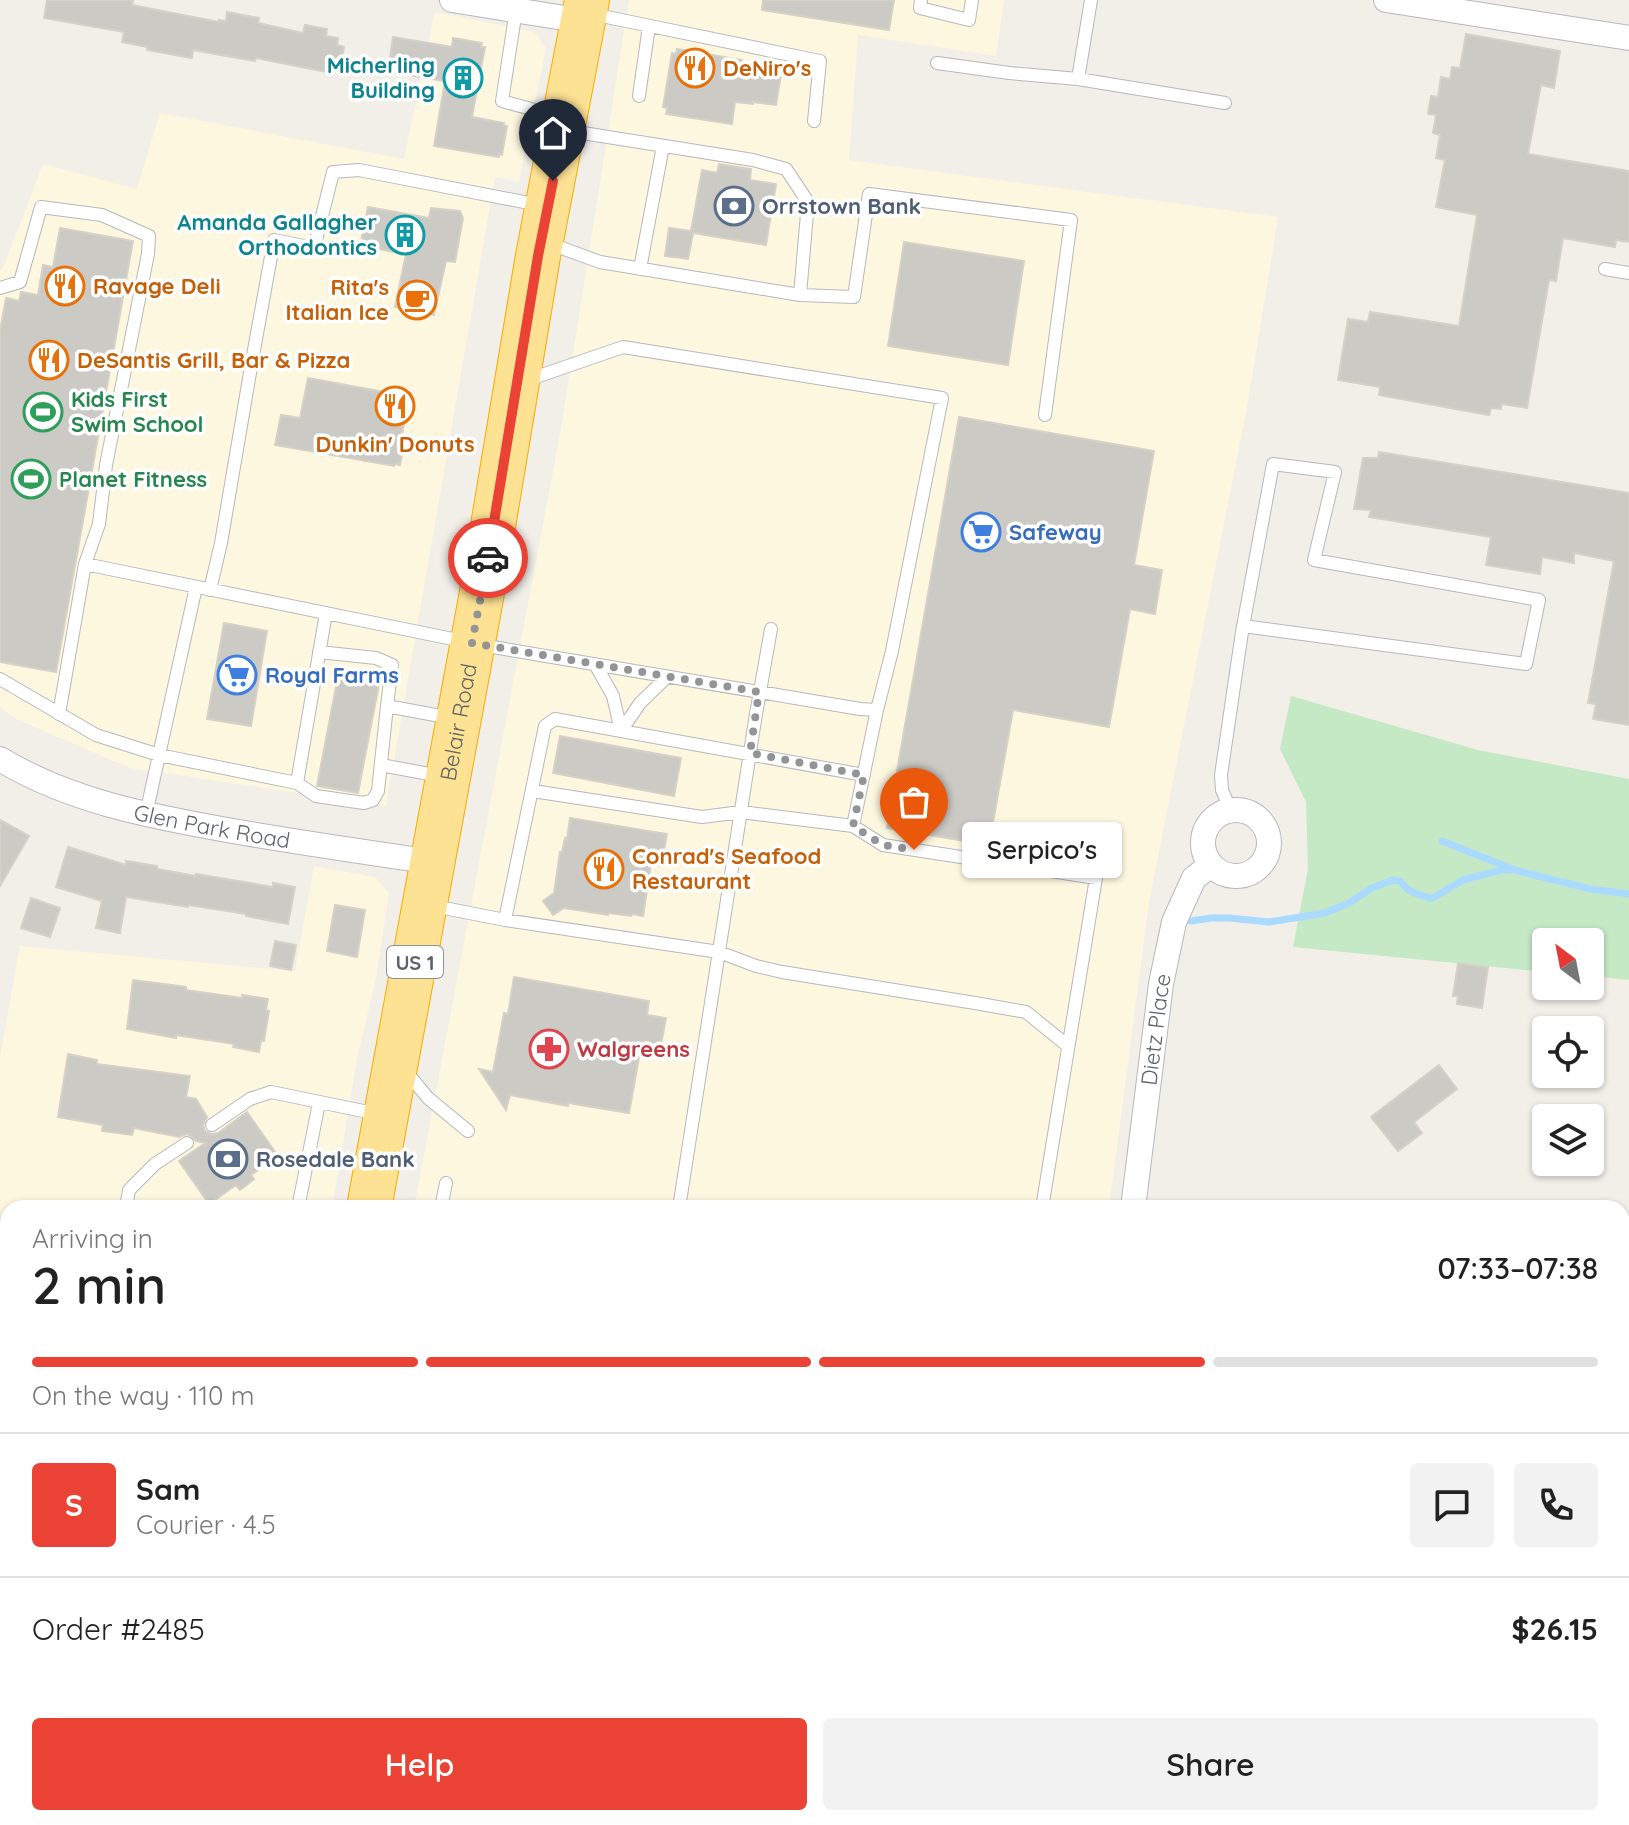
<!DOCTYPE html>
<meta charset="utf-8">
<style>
:root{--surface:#fff;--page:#f2f2f2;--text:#222;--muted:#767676;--line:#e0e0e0;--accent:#ea4335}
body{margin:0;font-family:Quicksand,sans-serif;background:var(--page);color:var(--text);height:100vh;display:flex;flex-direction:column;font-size:30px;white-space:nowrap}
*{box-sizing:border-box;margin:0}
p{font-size:26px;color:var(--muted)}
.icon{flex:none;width:44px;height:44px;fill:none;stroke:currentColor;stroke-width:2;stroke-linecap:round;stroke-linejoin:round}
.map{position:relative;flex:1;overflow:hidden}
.panel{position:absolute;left:0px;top:1200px;width:1630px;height:626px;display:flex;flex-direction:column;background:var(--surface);border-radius:24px 24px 0 0;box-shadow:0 2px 6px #0004}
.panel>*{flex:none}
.needle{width:52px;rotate:328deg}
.fabs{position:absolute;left:1532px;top:928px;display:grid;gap:16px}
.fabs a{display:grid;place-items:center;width:72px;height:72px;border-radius:8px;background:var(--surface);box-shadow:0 2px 6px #0004;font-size:40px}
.pin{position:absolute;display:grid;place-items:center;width:68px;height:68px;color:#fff;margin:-82px -34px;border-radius:50% 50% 50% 0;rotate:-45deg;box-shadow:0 0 8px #0007}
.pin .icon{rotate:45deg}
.courier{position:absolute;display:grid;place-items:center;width:80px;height:80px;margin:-40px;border:6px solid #ea4335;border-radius:50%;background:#fff;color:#222;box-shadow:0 2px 10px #0007}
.bubble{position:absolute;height:56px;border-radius:8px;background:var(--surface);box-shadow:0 2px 6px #0004;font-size:26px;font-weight:600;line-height:56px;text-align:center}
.overview em{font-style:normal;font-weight:600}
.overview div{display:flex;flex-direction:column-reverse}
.overview{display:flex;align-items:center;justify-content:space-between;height:136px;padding:0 32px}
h1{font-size:52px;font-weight:600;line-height:60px}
.bar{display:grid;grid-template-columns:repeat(4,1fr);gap:12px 8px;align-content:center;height:96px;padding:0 32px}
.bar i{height:10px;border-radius:6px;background:var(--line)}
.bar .selected{background:var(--accent)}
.bar p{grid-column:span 4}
.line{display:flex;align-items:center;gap:20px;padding:0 32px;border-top:2px solid var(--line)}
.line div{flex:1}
.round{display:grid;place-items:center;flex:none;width:84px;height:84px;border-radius:8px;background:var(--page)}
.button{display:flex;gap:16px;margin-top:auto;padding:16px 32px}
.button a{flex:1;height:92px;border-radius:8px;background:var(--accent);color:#fff;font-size:32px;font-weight:600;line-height:92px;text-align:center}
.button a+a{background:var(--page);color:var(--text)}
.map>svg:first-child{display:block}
</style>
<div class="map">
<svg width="1629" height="1825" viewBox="0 0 1629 1825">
<rect width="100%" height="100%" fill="#f1efe8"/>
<!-- commercial -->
<path fill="#fef7e0" d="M 629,0 L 1004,0 L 996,56 L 858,35 L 849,160 L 1278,217 L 1248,402 L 1149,902 L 1109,1208 L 414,1208 L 561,429 Z
M 435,12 L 534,32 L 546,48 L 519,182 L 495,177 L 386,806 L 130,768 L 16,719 L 0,707 L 0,270 L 3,268 L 43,164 L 137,189 L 160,113 L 404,159 Z
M 314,866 L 375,877 L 389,893 L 376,978 L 357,1059 L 332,1208 L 8,1208 L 8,1231 L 0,1229 L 0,1057 L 20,946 L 295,971 Z"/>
<!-- green -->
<path fill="#c5e8c5" d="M 1291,696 L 1478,750 L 1629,779 L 1629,980 L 1590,976 L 1590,942 L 1546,942 L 1546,972 L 1293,947 L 1308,869 L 1306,802 L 1280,749 Z"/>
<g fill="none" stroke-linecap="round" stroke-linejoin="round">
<!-- stream -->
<path stroke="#aadaff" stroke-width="7" d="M 1442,841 L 1515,870 L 1590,889 L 1629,894
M 1191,921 L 1211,918 L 1229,918 L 1269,922 L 1325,913 L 1349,903 L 1372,888 L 1393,880 L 1400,881 L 1408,890 L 1415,893 L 1429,898 L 1433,898 L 1463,880 L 1502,870 L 1515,870
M 1622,1753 L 1629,1752"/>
</g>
<!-- building -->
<path fill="#cccac5" stroke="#d6d1c6" stroke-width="2" d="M 47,0 L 133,0 L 132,5 L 219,22 L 219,20 L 226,21 L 227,12 L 259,18 L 258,23 L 303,33 L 305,25 L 327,29 L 326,36 L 338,38 L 337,45 L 344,47 L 340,67 L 333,65 L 332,73 L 256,58 L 255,61 L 193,50 L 192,58 L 147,50 L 147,47 L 122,42 L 124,32 L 44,18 Z
M 763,0 L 894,0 L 889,30 L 762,10 Z
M 1466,34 L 1560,51 L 1554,88 L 1541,85 L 1528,154 L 1629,171 L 1629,242 L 1616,240 L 1615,247 L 1563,238 L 1556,281 L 1549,280 L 1527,408 L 1502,404 L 1501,409 L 1491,408 L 1489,415 L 1379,395 L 1380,387 L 1338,380 L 1348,319 L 1368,322 L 1370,312 L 1459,326 L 1477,215 L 1436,207 L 1445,160 L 1436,158 L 1440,135 L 1433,133 L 1436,115 L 1428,114 L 1431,96 L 1438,97 L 1441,77 L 1450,79 L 1452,67 L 1460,68 Z
M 393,37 L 452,47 L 453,38 L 482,43 L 481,47 L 485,47 L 472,117 L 504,123 L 504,126 L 507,126 L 502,155 L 499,154 L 499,157 L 434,146 L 445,81 L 388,72 Z
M 677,49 L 742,60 L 740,69 L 781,75 L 776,105 L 753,102 L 753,104 L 735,102 L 732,124 L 666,114 L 667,108 L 663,107 L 672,53 L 676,54 Z
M 719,164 L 751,169 L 750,180 L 776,184 L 766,245 L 693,233 L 688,259 L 665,256 L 669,228 L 691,231 L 702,170 L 717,173 Z
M 368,207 L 429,218 L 431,208 L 460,211 L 463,218 L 455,262 L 446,261 L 434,315 L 395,307 L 406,254 L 361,246 L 363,228 L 364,228 Z
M 60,228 L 133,241 L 56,672 L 0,662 L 0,331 L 6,298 L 19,301 L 21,292 L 38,295 L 43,265 L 53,267 Z
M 904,242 L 1024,261 L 1008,365 L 888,346 Z
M 308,378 L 390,393 L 391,390 L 411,393 L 401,438 L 405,439 L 400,465 L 395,464 L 394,466 L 275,445 L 281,415 L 300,418 Z
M 959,417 L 1154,451 L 1134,565 L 1162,570 L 1155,614 L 1130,609 L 1109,727 L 1013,710 L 989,845 L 887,828 Z
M 1379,452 L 1629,493 L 1629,725 L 1593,719 L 1596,704 L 1588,703 L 1614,561 L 1574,553 L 1574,563 L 1542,557 L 1540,574 L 1486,565 L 1491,537 L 1369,517 L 1371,510 L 1354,509 L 1363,458 L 1378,458 Z
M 224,623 L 267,631 L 251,726 L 207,719 Z
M 339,671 L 380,679 L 358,793 L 317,786 Z
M 560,736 L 681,758 L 674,796 L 553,773 Z
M 570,818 L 667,834 L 661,866 L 651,864 L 643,916 L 632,914 L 631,916 L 609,913 L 608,915 L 564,908 L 553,915 L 543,901 L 554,893 L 560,852 L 562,852 L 565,838 L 567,839 Z
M 0,820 L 29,836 L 0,886 Z
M 68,847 L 126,865 L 126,861 L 157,866 L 157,869 L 196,876 L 196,874 L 273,887 L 273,883 L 295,887 L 288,924 L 246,916 L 246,914 L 189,905 L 188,907 L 126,897 L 120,933 L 96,928 L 102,901 L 56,887 Z
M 31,898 L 60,908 L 50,937 L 21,928 Z
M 335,905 L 365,910 L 357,957 L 327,951 Z
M 275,941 L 296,945 L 291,970 L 270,966 Z
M 1458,963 L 1488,967 L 1482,1008 L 1457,1004 L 1458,996 L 1453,996 Z
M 514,977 L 649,1001 L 647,1015 L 666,1018 L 661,1045 L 642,1041 L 629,1113 L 568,1103 L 568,1106 L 510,1095 L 506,1110 L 479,1069 L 493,1072 L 504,1013 L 508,1014 Z
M 133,980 L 186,987 L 186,990 L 242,998 L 242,995 L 268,999 L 266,1010 L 269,1011 L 264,1041 L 261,1041 L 259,1052 L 233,1047 L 234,1044 L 176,1035 L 176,1038 L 127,1029 Z
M 68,1054 L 97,1060 L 97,1064 L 190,1076 L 186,1097 L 196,1099 L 207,1117 L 203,1125 L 205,1131 L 212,1134 L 218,1133 L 247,1112 L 278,1156 L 251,1175 L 254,1179 L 240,1190 L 236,1185 L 209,1204 L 179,1161 L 205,1143 L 196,1141 L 190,1135 L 186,1134 L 179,1137 L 134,1128 L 132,1135 L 102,1131 L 103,1125 L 58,1117 Z
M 1439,1065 L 1457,1089 L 1414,1122 L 1422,1133 L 1398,1151 L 1371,1117 Z"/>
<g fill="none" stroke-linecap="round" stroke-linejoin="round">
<defs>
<path id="lane" d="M 921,0 L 920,8 L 969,20 L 972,0
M 516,10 L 502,101 L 557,116
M 592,14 L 820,61 L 814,121
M 937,63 L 1009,73 L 1078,79 L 1225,103
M 1078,79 L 1091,0
M 639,96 L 649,26
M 570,131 L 753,160 L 786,169 L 808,202 L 800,295
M 548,243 L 600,262 L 800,295 L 854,297 L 869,194 L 1071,220 L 1045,415
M 640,269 L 663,146
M 1605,269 L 1629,273
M 0,288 L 20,282 L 41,207 L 102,215 L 149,236 L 148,254 L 106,465 L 99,524 L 85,564 L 59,714
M 536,377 L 623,347 L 942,398 L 892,651 L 877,710
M 85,564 L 487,646 L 860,709 L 877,710 L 853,826 L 883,845 L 1096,878 L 1042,1208
M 210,590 L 221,543 L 252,361 L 274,240 L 314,248 L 333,172 L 359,170 L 539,205
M 319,652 L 376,658 L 392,665 L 387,706 L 451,718
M 595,664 L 613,696 L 621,731
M 0,679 L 96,735 L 159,755 L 196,587
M 621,731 L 640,703 L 667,677
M 381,765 L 440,776
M 297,783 L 316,796 L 364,803 L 373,800 L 378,791 L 387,706
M 533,791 L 702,817 L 741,812 L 853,826
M 1231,811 L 1222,790 L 1221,775 L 1242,632 L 1273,464 L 1335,472 L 1314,560 L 1539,600 L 1526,664 L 1243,626
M 146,814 L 159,755 L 297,783 L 326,613
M 434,906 L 505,920 L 719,952 L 756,966 L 782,972 L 975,1003 L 1026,1012 L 1068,1046
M 505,920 L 545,726 L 555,719 L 864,775
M 404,1069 L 428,1098 L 468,1131
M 212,1125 L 250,1099 L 271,1092 L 378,1114
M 126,1208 L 129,1190 L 155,1164 L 187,1143
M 298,1208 L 319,1103
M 441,1208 L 446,1183
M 679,1208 L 756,714 L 771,629
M 1351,1818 L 1352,1825"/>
<g id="street">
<path d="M 452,0 L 583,21"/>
<path d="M 1386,0 L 1629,38"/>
<path id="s1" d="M 0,759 C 69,801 149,816 227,830 C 295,842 364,852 433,862"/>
<circle cx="1236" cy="843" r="33"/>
<path id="s2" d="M 1133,1208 L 1161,984 L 1174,922 L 1194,878 L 1211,865"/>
<path d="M 0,1256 L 8,1258"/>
<path d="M 0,1792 L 8,1794"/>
<path d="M 144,1818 L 182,1825"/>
<path d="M 528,1818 L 533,1825"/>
<path d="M 596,1818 L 599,1825"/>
<path d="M 1021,1818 L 1024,1825"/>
<path d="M 1414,1818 L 1416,1825"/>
<path d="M 1479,1818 L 1481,1825"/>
</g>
<path id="secondary" d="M 1622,1513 L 1629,1515"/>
<g id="highway">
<path id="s3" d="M 369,1208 L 481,598 L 538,256 L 587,0"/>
<path d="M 258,1825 L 260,1818"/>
</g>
</defs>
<!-- lane casing -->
<use href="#lane" stroke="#b5b8bc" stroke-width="14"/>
<!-- street casing -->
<use href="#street" stroke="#b5b8bc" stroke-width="26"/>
<!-- secondary casing -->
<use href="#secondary" stroke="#b6babf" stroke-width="36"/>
<!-- highway casing -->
<use href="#highway" stroke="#f9ab00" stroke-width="46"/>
<!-- lane -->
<use href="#lane" stroke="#fff" stroke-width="12"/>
<!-- street -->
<use href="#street" stroke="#fff" stroke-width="24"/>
<!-- secondary -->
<use href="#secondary" stroke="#fff" stroke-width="34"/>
<!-- highway -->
<use href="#highway" stroke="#fde293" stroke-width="44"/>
</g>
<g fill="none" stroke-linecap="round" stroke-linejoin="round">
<!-- done -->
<path stroke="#929495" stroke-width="8" stroke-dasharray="0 14.4" d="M 488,558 L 472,643 L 759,692 L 750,753 L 864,775 L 853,826 L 883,845 L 914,850"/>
<!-- route -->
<path stroke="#ea4335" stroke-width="10" d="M 488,558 L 538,256 L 553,181"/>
</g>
<!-- icons -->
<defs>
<symbol id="restaurant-ring" viewBox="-11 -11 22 22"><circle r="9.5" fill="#fff" stroke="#e8710a" stroke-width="1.5"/><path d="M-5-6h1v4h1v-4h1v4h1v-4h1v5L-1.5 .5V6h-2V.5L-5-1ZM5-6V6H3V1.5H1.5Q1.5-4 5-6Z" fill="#e8710a"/></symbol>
<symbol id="building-ring" viewBox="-11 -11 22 22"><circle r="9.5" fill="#fff" stroke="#0f9aa8" stroke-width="1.5"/><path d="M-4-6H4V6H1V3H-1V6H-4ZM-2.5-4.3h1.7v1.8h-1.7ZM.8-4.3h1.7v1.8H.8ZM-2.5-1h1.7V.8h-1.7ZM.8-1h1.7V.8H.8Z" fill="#0f9aa8"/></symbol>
<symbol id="bank-ring" viewBox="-11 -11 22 22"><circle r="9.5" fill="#fff" stroke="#5c6f8a" stroke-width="1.5"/><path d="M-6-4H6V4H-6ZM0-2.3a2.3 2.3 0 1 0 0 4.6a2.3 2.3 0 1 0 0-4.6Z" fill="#5c6f8a"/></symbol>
<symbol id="cafe-ring" viewBox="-11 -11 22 22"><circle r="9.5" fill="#fff" stroke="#e8710a" stroke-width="1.5"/><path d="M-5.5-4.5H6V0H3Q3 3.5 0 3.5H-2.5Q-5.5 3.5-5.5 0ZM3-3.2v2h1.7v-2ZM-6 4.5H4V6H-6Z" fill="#e8710a"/></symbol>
<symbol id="stadium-ring" viewBox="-11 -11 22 22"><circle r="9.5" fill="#fff" stroke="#2e9e5b" stroke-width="1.5"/><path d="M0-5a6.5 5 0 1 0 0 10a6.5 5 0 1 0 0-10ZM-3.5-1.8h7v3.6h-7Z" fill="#2e9e5b"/></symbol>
<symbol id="supermarket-ring" viewBox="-11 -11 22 22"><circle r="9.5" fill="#fff" stroke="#3f7fe0" stroke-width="1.5"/><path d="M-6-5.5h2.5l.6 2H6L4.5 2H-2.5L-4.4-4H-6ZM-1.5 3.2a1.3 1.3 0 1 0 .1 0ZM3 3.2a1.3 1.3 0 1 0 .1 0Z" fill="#3f7fe0"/></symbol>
<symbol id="pharmacy-ring" viewBox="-11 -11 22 22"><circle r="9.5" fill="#fff" stroke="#e0444e" stroke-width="1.5"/><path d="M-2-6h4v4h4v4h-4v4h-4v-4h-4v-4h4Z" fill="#e0444e"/></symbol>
</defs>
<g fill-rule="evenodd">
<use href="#restaurant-ring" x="673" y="46" width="44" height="44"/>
<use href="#building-ring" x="441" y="56" width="44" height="44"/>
<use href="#bank-ring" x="712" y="184" width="44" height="44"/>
<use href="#building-ring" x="383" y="213" width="44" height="44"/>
<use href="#restaurant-ring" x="43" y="264" width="44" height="44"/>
<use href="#cafe-ring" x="395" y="278" width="44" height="44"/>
<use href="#restaurant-ring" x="27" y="338" width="44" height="44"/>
<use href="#restaurant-ring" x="373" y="384" width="44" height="44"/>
<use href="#stadium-ring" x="21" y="390" width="44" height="44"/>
<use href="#stadium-ring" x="9" y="457" width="44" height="44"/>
<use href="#supermarket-ring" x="959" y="510" width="44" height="44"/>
<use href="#supermarket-ring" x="215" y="653" width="44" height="44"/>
<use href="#restaurant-ring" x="582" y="847" width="44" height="44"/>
<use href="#pharmacy-ring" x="527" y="1027" width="44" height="44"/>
<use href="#bank-ring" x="206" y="1137" width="44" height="44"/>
</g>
<g text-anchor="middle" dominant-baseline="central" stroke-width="7" stroke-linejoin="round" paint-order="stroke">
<!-- shield labels -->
<rect fill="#fff" stroke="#8f9295" stroke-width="2" x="387" y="946" width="56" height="32" rx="6"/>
<g font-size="20" font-weight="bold" fill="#5f6368">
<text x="415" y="962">US 1</text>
</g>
<!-- culture labels -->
<g font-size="22" font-weight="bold" fill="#0d838f" stroke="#fff" text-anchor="end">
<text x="435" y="65">Micherling<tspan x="435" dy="25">Building</tspan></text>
<text x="377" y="222">Amanda Gallagher<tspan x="377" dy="25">Orthodontics</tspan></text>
</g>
<!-- food labels -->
<g font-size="22" font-weight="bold" fill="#c56008" stroke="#fff" text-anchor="start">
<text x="723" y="68">DeNiro's</text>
<text x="93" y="286">Ravage Deli</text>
<text x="389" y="287" text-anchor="end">Rita's<tspan x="389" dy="25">Italian Ice</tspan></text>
<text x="77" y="360">DeSantis Grill, Bar &amp; Pizza</text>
<text x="395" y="444" text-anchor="middle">Dunkin' Donuts</text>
<text x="632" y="856">Conrad's Seafood<tspan x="632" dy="25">Restaurant</tspan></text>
</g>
<!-- service labels -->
<g font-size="22" font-weight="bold" fill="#4e5e75" stroke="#fff" text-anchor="start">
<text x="762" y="206">Orrstown Bank</text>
<text x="256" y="1159">Rosedale Bank</text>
</g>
<!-- leisure labels -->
<g font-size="22" font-weight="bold" fill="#27864d" stroke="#fff" text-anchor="start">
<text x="71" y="399">Kids First<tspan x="71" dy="25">Swim School</tspan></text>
<text x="59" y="479">Planet Fitness</text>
</g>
<!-- shop labels -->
<g font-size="22" font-weight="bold" fill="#366cbe" stroke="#fff" text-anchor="start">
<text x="1009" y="532">Safeway</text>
<text x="265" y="675">Royal Farms</text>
</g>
<!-- street labels -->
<g font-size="22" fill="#5f6368" stroke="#fff">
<text stroke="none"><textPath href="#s3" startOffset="494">Belair Road</textPath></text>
<text stroke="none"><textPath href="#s1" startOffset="224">Glen Park Road</textPath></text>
<text stroke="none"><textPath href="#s2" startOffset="180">Dietz Place</textPath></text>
</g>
<!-- health labels -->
<g font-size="22" font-weight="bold" fill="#be3a42" stroke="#fff" text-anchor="start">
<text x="577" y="1049">Walgreens</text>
</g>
</g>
</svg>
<div class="fabs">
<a><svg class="needle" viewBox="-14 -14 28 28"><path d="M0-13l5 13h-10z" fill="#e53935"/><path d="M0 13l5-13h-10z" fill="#767676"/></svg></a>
<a><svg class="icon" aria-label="locate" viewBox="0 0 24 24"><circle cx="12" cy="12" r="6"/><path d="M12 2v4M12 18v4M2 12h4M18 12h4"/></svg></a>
<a><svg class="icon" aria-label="layers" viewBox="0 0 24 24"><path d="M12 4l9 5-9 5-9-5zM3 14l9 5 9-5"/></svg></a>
</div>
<div class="pin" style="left:914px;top:850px;background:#ea580c"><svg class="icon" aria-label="bag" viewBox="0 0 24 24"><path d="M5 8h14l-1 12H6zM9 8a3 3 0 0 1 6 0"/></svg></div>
<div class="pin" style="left:553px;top:181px;background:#1f2937"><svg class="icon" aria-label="home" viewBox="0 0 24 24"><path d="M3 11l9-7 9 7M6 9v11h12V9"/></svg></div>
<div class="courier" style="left:488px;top:558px"><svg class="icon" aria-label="car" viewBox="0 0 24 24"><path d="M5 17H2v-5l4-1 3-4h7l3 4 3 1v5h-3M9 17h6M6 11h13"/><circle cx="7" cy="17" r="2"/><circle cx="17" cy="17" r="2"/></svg></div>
<div class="bubble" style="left:962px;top:822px;width:160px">Serpico's</div>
<section class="panel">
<div class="overview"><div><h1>2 min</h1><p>Arriving in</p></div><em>07:33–07:38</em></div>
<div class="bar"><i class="selected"></i><i class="selected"></i><i class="selected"></i><i></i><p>On the way · 110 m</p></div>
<div class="line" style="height:144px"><b class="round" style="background:var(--accent);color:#fff">S</b><div><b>Sam</b><p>Courier · 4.5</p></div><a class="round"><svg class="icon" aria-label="chat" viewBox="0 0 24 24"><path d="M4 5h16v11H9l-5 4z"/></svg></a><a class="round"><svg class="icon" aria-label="phone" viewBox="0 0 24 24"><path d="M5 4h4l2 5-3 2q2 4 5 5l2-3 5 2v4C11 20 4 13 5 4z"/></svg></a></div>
<div class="line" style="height:104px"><div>Order #2485</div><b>$26.15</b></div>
<div class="button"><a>Help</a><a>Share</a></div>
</section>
</div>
